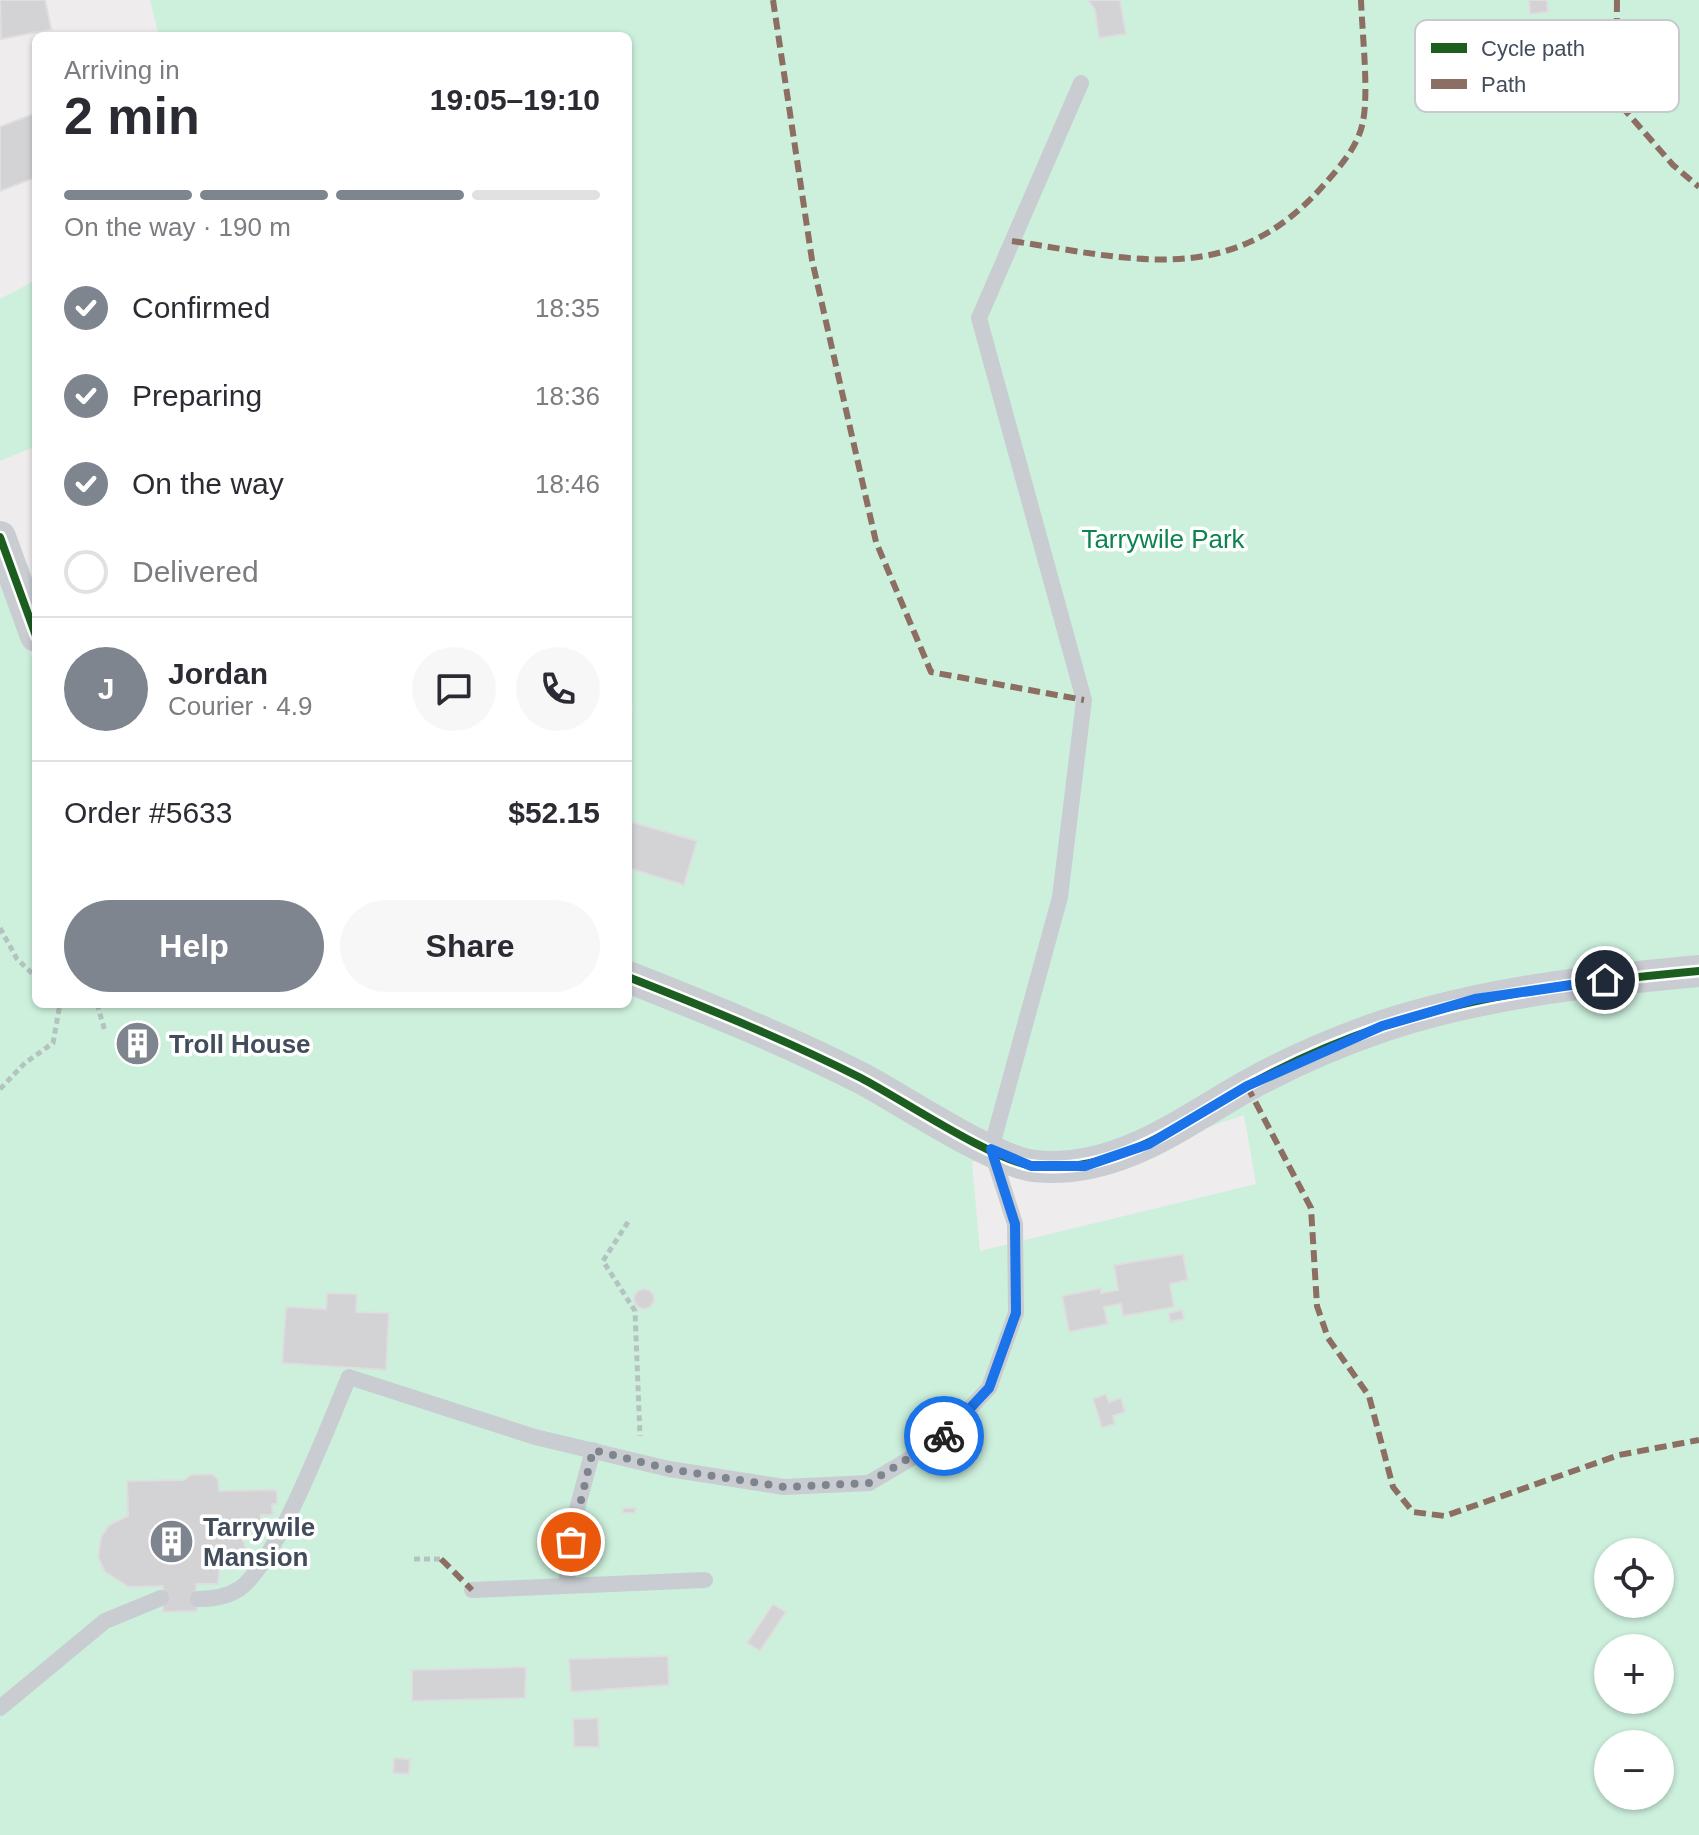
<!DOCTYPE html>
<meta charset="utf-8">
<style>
:root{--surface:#fff;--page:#f7f7f7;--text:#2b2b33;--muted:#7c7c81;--line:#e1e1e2;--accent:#7e858e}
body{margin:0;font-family:Helvetica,sans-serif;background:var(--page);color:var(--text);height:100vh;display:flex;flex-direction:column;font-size:30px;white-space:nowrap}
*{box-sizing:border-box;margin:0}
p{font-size:26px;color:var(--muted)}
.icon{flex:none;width:44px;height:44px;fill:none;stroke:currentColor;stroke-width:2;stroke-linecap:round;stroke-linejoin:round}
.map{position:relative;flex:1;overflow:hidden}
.sheet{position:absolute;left:32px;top:32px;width:600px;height:976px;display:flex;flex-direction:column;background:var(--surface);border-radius:12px;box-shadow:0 2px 6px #0004}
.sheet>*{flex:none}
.buttons{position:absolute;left:1594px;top:1538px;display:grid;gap:16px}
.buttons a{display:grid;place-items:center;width:80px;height:80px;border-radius:50%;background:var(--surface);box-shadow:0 2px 6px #0004;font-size:40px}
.pin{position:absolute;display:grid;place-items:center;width:68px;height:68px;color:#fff;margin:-34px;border:4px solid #fff;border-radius:50%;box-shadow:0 2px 8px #0007}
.courier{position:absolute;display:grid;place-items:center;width:80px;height:80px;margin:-40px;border:6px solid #1a73e8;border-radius:50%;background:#fff;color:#222;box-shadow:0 2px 10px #0007}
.head em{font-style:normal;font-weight:800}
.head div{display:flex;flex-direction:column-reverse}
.head{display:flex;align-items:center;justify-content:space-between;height:136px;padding:0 32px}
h1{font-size:52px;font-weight:800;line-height:60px}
.bar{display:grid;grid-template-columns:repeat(4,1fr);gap:12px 8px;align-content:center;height:96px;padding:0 32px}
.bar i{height:10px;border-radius:6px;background:var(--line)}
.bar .selected{background:var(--accent)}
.bar p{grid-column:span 4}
.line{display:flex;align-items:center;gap:20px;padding:0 32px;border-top:2px solid var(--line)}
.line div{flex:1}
.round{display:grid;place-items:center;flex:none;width:84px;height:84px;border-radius:42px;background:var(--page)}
ol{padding:0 32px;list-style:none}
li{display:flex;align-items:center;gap:24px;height:88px}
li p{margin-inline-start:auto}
li .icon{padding:8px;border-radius:50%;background:var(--accent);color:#fff;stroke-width:4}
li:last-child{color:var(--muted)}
li i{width:44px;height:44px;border:4px solid var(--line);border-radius:50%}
.cta{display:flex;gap:16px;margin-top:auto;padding:16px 32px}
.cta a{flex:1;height:92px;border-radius:48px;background:var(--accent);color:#fff;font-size:32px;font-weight:800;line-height:92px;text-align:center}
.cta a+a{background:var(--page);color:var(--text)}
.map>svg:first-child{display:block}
</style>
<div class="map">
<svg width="1699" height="1835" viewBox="0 0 1699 1835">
<rect width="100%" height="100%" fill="#eeecec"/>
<!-- green -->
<path fill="#cdf0dd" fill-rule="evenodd" d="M 150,0 L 1699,0 L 1699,1835 L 0,1835 L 0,570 L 36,670 L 36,1004 L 628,1004 L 628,754 L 633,704 L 628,701 L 628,36 L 159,36 ZM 1244,1115 L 1256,1184 L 980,1251 L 972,1162 L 1133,1153 ZM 1608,1552 L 1660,1552 L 1660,1604 L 1608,1604 ZM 1608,1648 L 1660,1648 L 1660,1700 L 1608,1700 ZM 1608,1744 L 1660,1744 L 1660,1796 L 1608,1796 Z
M 36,280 L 36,446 L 0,461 L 0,299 Z"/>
<!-- building -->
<path fill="#d3d3d5" stroke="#dededf" stroke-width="2" d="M 0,0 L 45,0 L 51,29 L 1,39 Z
M 1088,0 L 1120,0 L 1126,34 L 1099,38 L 1095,10 Z
M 1529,0 L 1547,0 L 1548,12 L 1530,14 Z
M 36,113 L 36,177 L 0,191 L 0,127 Z
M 628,821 L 697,841 L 684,885 L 628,868 Z
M 134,1032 L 150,1038 L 143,1057 L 127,1051 Z
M 1183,1254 L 1188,1280 L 1170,1284 L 1174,1307 L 1123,1316 L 1121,1304 L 1104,1307 L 1108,1324 L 1069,1332 L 1062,1296 L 1101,1288 L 1101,1293 L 1118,1290 L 1114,1265 Z
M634 1299a10 10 0 1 1 20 0a10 10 0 1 1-20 0Z
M 327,1293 L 357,1294 L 356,1312 L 389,1313 L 386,1370 L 282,1363 L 286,1307 L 326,1309 Z
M 1182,1310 L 1184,1319 L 1170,1322 L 1169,1313 Z
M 1106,1394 L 1109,1402 L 1121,1398 L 1125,1412 L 1113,1416 L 1115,1424 L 1102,1428 L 1093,1399 Z
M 211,1474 L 218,1479 L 219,1491 L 272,1490 L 277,1491 L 277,1504 L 272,1504 L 273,1515 L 261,1515 L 261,1527 L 220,1528 L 220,1536 L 242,1538 L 247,1552 L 239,1563 L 220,1564 L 218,1584 L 196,1584 L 197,1611 L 163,1612 L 163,1586 L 129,1587 L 105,1572 L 98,1557 L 101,1537 L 109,1525 L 128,1516 L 127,1481 L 184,1480 L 191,1475 Z
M 623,1508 L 636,1508 L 635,1513 L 623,1513 Z
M 773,1604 L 786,1612 L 760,1651 L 747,1643 Z
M 668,1656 L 669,1685 L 571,1692 L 569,1659 Z
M 526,1667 L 525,1698 L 412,1701 L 412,1670 Z
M 598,1718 L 599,1747 L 574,1747 L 573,1719 Z
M 394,1758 L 410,1759 L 409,1774 L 393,1773 Z"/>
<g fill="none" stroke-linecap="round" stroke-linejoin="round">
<!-- path -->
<path stroke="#b5c3c0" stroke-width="5" stroke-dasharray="6 4" stroke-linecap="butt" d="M 0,928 L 17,959 L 36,977
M 97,1004 L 105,1031
M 0,1089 L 25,1063 L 53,1043 L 60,1004
M 628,1222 L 603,1261 L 635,1311 L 640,1436
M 414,1559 L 441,1559"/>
<!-- service -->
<path stroke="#c9cdd1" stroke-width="16" d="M 566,1586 L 574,1520 L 593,1450
M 472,1590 L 705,1580
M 198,1599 C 211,1599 227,1597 239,1589 C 276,1565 329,1423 349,1377 L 535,1437 L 669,1469 L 784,1487 L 869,1483 L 937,1443 L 989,1388 L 1016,1313 L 1015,1224 L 991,1149 L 1060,897 L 1084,700 L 979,318 L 1081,83
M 0,1708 L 105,1621 L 161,1598"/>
<!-- minor -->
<path stroke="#c9cdd1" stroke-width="32" d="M 0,537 L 36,636
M 628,977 C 707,1008 786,1040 861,1078 C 901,1099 995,1162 1034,1166 C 1114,1175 1179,1125 1245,1087 C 1288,1063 1336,1042 1383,1026 C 1486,992 1592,981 1699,971"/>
<!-- quiet -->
<path stroke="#8d6e63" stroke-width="6" stroke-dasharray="12 6" stroke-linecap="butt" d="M 773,0 L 812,260 L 876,542 L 931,672 L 1084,700
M 1617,0 L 1616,100 L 1673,165 L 1699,187
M 1012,241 C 1132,259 1231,289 1322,187 C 1338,169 1359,146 1363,121 C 1369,93 1362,31 1361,0
M 1247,1086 L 1311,1208 L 1317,1306 L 1328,1338 L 1369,1396 L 1393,1487 L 1413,1512 L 1445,1516 L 1619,1455 L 1699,1440
M 441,1559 L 472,1590"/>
<defs>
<path id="cycleway" d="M 0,537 L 36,636
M 628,977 C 707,1008 786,1040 861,1078 C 901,1099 995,1162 1034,1166 C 1114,1175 1179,1125 1245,1087 C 1288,1063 1336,1042 1383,1026 C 1486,992 1592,981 1699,971"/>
</defs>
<!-- cycleway casing -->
<use href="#cycleway" stroke="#fff" stroke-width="13"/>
<!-- cycleway -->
<use href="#cycleway" stroke="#1b5e20" stroke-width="8"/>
</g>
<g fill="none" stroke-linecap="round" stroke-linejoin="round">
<!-- done -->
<path stroke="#7e858e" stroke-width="8" stroke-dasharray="0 14.4" d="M 571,1542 L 593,1450 L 669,1469 L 784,1487 L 869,1483 L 944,1436"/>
<!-- route -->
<path stroke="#1a73e8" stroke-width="10" d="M 944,1436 L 989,1388 L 1016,1313 L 1015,1224 L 991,1149 L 1031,1166 L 1085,1166 L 1149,1144 L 1247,1086 L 1382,1026 L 1475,999 L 1605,980"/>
</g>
<!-- icons -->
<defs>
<symbol id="building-disc" viewBox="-11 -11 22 22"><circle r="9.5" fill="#7e858e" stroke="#fff"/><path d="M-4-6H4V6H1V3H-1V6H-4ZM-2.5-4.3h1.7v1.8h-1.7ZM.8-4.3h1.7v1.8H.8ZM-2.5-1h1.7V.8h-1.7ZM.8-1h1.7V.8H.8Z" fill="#fff"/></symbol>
</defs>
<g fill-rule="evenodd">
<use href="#building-disc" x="112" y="1018" width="51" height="51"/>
<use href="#building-disc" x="146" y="1516" width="51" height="51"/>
</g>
<g text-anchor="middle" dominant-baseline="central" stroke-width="7" stroke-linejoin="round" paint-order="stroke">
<!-- park labels -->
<g font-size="26" fill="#0c8350" stroke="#fff">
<text x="1163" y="539">Tarrywile Park</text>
</g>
<!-- poi labels -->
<g font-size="26" font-weight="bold" fill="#424d5b" stroke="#fff" text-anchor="start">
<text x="169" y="1044">Troll House</text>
<text x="203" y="1527">Tarrywile<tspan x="203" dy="30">Mansion</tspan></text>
</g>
</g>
<!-- legend -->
<rect x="1415" y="20" width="264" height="92" rx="12" fill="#fff" stroke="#c6cace" stroke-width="2"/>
<rect x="1431" y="43" width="36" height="10" fill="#1b5e20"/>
<rect x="1431" y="79" width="36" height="10" fill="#8d6e63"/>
<g font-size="22" fill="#424d5b">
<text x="1481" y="56">Cycle path</text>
<text x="1481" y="92">Path</text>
</g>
</svg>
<div class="buttons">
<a><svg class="icon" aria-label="locate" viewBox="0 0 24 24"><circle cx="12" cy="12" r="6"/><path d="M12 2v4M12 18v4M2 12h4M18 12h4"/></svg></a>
<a>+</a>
<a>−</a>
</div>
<div class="pin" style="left:571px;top:1542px;background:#ea580c"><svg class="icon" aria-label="bag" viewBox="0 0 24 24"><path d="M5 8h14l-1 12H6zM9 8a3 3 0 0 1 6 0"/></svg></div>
<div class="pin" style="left:1605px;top:980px;background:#1f2937"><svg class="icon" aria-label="home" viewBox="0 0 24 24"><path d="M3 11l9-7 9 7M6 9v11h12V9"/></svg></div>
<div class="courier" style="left:944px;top:1436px"><svg class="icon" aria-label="bike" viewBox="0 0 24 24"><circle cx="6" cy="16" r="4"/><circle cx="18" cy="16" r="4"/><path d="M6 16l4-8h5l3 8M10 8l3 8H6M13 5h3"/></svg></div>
<section class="sheet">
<div class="head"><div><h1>2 min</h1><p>Arriving in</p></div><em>19:05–19:10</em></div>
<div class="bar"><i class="selected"></i><i class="selected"></i><i class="selected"></i><i></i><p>On the way · 190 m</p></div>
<ol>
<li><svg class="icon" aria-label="check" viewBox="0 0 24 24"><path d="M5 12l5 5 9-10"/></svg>Confirmed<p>18:35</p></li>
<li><svg class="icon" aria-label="check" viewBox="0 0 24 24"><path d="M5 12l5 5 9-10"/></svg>Preparing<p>18:36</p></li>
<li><svg class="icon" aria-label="check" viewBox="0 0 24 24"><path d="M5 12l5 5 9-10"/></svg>On the way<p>18:46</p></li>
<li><i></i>Delivered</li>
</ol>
<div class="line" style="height:144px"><b class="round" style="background:var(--accent);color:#fff">J</b><div><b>Jordan</b><p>Courier · 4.9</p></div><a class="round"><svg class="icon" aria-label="chat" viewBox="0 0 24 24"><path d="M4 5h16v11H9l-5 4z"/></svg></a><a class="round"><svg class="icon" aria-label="phone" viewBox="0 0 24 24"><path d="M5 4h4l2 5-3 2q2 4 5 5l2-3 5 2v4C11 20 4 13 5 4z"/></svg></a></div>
<div class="line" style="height:104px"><div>Order #5633</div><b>$52.15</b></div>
<div class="cta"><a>Help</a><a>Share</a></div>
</section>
</div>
